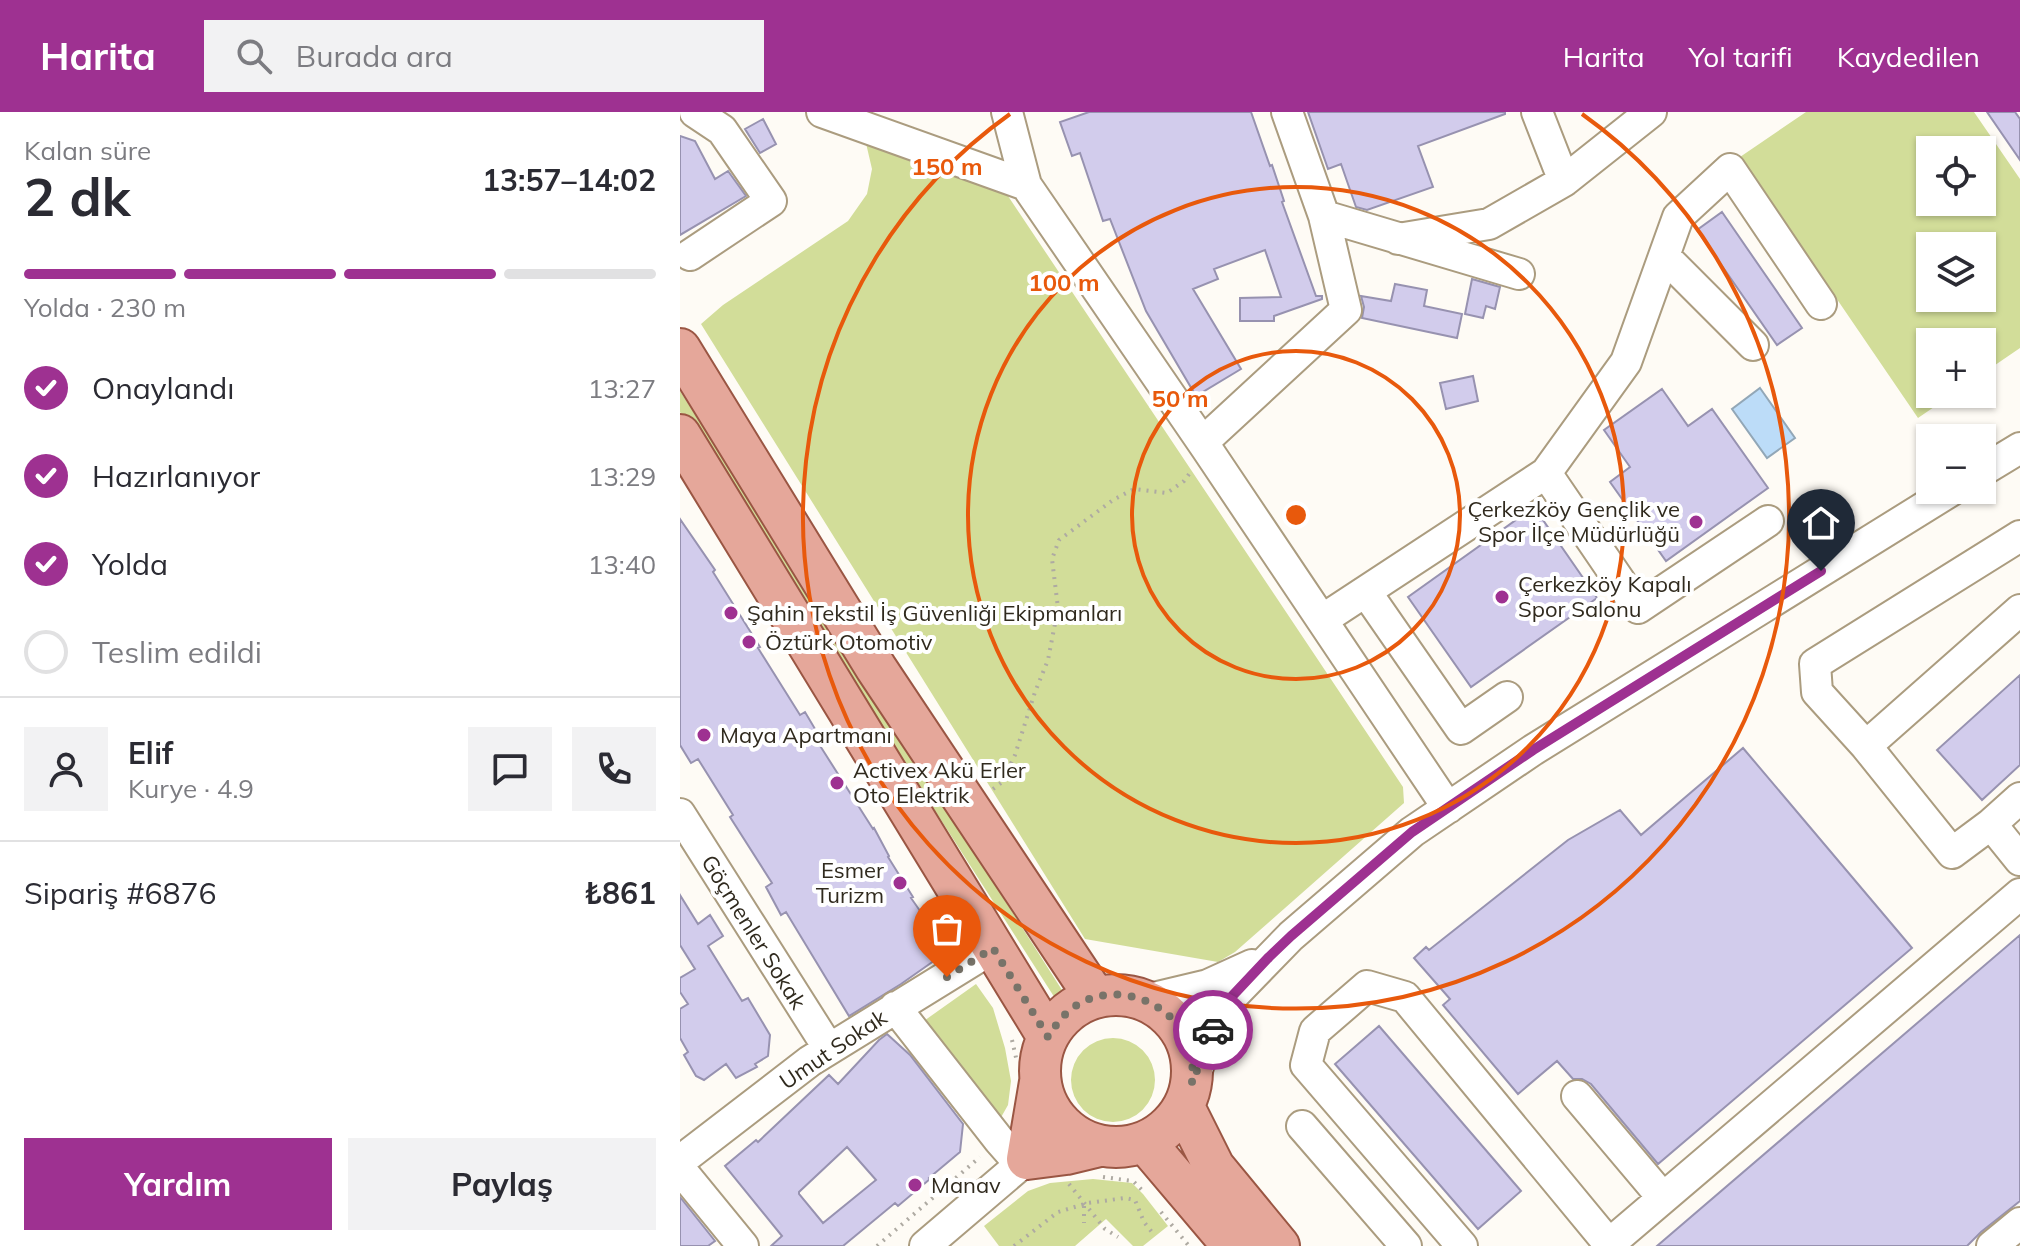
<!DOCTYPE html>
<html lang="tr">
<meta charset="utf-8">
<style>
:root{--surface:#fff;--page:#f2f2f3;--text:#2b2b33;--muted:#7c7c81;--line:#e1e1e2;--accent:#9e3191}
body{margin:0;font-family:Mulish,sans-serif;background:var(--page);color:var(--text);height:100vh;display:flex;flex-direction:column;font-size:30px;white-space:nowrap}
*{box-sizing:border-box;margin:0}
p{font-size:26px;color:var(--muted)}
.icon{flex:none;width:44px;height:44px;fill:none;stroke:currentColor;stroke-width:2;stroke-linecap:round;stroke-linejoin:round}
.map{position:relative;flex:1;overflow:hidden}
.drawer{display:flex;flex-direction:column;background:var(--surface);width:680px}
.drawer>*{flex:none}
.buttons{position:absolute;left:1236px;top:24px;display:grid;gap:16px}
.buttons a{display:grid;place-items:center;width:80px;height:80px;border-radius:0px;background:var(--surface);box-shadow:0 2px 6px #0004;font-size:40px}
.pin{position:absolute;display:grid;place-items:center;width:68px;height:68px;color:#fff;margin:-82px -34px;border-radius:50% 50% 50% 0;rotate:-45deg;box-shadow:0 0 8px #0007}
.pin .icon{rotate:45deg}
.courier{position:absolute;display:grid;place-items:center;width:80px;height:80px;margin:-40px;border:6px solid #9e3191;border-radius:50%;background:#fff;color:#222;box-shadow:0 2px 10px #0007}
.overview em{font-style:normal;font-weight:700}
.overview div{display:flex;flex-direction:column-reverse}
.overview{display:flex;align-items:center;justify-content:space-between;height:136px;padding:0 24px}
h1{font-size:52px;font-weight:700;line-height:60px}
.bar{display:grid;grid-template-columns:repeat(4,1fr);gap:12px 8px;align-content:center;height:96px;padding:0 24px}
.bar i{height:10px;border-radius:6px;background:var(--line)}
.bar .selected{background:var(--accent)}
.bar p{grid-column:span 4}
.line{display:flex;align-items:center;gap:20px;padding:0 24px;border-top:2px solid var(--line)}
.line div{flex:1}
.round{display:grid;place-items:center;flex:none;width:84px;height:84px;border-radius:0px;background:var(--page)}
ol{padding:0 24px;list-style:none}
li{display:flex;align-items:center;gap:24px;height:88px}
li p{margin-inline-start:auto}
li .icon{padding:8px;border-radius:50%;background:var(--accent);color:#fff;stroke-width:4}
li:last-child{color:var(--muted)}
li i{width:44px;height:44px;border:4px solid var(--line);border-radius:50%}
.action{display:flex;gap:16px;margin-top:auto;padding:16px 24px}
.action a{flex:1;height:92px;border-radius:0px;background:var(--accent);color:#fff;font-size:32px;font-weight:700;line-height:92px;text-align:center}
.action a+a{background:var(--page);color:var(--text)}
header{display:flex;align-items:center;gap:48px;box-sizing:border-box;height:112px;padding:0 40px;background:var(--accent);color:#fff}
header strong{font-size:38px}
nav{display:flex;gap:44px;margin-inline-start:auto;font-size:28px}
.search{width:560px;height:72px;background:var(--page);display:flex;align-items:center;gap:20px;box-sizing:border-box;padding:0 28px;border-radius:0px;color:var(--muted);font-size:30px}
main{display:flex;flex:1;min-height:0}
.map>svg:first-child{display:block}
</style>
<header>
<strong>Harita</strong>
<div class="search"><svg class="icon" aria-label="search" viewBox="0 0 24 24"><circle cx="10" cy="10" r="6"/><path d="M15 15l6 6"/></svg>Burada ara</div>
<nav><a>Harita</a><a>Yol tarifi</a><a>Kaydedilen</a></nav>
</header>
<main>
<section class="drawer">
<div class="overview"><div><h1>2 dk</h1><p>Kalan süre</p></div><em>13:57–14:02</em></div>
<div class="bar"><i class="selected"></i><i class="selected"></i><i class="selected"></i><i></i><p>Yolda · 230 m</p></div>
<ol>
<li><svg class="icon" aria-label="check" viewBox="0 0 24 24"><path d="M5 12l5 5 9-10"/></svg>Onaylandı<p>13:27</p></li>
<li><svg class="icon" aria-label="check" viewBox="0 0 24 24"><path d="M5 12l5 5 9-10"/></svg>Hazırlanıyor<p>13:29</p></li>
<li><svg class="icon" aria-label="check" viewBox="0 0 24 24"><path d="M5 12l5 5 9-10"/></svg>Yolda<p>13:40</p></li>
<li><i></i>Teslim edildi</li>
</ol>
<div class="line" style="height:144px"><a class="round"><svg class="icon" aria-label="person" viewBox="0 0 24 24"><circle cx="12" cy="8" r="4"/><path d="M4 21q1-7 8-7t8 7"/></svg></a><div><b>Elif</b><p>Kurye · 4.9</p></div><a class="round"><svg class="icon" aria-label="chat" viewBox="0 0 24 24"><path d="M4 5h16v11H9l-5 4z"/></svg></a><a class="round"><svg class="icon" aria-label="phone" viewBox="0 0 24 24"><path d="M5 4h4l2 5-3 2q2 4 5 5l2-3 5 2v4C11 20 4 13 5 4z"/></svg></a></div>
<div class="line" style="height:104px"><div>Sipariş #6876</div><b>₺861</b></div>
<div class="action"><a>Yardım</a><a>Paylaş</a></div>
</section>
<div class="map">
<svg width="1340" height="1134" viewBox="0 0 1340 1134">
<rect width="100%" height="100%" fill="#fefbf5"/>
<!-- green -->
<path fill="#d2dd99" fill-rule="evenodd" d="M 1126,0 L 1294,0 L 1340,67 L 1340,236 L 1302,262 L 1302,230 L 1250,230 L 1250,282 L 1273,282 L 1238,306 L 1060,45 ZM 1302,38 L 1302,90 L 1250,90 L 1250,38 ZM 1302,134 L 1302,186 L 1250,186 L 1250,134 Z
M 185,27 L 324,78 L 723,675 L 724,691 L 555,840 L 538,850 L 405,827 L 21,212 L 43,193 L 168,109 L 187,82 L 192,57 Z
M 0,279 L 389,889 L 380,894 L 0,300 Z
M 296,872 L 313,896 L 325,936 L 331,969 L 328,993 L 315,1016 L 234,916 Z
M391 968a42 42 0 1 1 84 0a42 42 0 1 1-84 0Z
M 413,1067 L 452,1071 L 463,1082 L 488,1114 L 463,1134 L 453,1134 L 426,1107 L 395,1134 L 319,1134 L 304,1114 L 348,1079 L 370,1071 Z"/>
<!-- water -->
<path fill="#bcdcf8" stroke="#92a7b7" stroke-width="2" d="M 1080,276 L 1115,326 L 1087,346 L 1052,297 Z"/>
<!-- building -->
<path fill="#d2ccec" stroke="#9792b0" stroke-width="2" fill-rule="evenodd" d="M 409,0 L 571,0 L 590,54 L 592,53 L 604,89 L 602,90 L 636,184 L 642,184 L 642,187 L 594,204 L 594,209 L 560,209 L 560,186 L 601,185 L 585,138 L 534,157 L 538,167 L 513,177 L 561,257 L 516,284 L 466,199 L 430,107 L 423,109 L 400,41 L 392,44 L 380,10 Z
M 628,0 L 825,0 L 825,2 L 738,34 L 753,75 L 687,98 L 676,95 L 661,52 L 648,57 Z
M 1307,0 L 1335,0 L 1340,7 L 1340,48 Z
M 83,7 L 96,32 L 80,41 L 65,17 Z
M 0,24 L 15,29 L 35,67 L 48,59 L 66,84 L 0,123 Z
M 1042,100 L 1122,216 L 1097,233 L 1017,118 Z
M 792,167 L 820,175 L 815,197 L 806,194 L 803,206 L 785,202 Z
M 715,172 L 747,178 L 744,194 L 782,202 L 777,226 L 682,206 L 684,195 L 681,184 L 711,189 Z
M 793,264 L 798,289 L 766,297 L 760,271 Z
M 982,277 L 1008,314 L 1032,297 L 1088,376 L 986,449 L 930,370 L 950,355 L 924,318 Z
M 854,395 L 917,486 L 791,575 L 728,485 Z
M 0,407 L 35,458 L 33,460 L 80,535 L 78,536 L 120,603 L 125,600 L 141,627 L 137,629 L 193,717 L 194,716 L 209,744 L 208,745 L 233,785 L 231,786 L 268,839 L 221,872 L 169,904 L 106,800 L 101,803 L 86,775 L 92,771 L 50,705 L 53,703 L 18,647 L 11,651 L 0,633 Z
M 1340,563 L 1340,653 L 1302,688 L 1257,638 Z
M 1063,636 L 1232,836 L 978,1052 L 911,972 L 902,967 L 893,967 L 877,949 L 838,982 L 763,893 L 770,887 L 734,846 L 746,835 L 749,838 L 888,728 L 940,698 L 961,723 Z
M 0,783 L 18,812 L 30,803 L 43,824 L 28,834 L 62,889 L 68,886 L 90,923 L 88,944 L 75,952 L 77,955 L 56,966 L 46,952 L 24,968 L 16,964 L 4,943 L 8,940 L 0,926 L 0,897 L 8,892 L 0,880 L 0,866 L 15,857 L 0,833 Z
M 1340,823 L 1340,1089 L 1301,1120 L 1287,1134 L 977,1134 Z
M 699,914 L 841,1079 L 798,1117 L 655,952 Z
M 207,922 L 230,943 L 283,1012 L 280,1040 L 249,1066 L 250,1067 L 218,1094 L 215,1091 L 163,1134 L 91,1134 L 102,1124 L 45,1054 L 76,1028 L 78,1030 L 149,963 L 158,972 L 199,928 ZM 167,1035 L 196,1068 L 143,1111 L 119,1082 L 119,1080 Z
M 0,1085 L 35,1129 L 28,1134 L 0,1134 Z"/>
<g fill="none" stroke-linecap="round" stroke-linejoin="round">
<defs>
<path id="minor" d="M 142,0 L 346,73 L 527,337 L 768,696
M 327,0 L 346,73
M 884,69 L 971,0
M 644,104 L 839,162
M 718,127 L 809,112 L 884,69 L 857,0
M 10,143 L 91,89 L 42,18 L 15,0
M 984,144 L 1073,233
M 523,330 L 666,198 L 644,104 L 607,0
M 1302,359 L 1340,336
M 866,361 L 946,250 L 998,105 L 1050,57 L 1141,192
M 686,480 L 781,617 L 827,585
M 642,508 L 866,361 L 958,496 L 1088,409
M 1186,634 L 1340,498
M 1340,686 L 1311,712 L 1340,748
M 0,702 L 149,937
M 1311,712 L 1272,741 L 1186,634 L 1137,580 L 1135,552 L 1340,424
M 465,888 L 528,873 L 572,853
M 215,895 L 319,1028 L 341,1053
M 512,971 L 540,897 L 611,824 L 732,720 L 853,638 L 1272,378
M 897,984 L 983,1086
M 622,1014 L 726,1134
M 0,1049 L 130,949 L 313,836
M 0,1057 L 63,1134
M 245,1134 L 347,1047
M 782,1134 L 626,953 L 635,919 L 687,874 L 725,885 L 929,1132
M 927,1134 L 1340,782
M 1312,1134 L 1340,1111"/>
<path id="major" d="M 0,237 L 196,556 L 415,885
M 0,323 L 368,925
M360 959a76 76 0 1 1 152 0a76 76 0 1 1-152 0Z
M 360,970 L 347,1047 L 386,1042 L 419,1034
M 504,995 L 534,1055 L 599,1134
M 465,1030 L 553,1134"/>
</defs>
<!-- minor casing -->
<use href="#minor" stroke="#ab9c7f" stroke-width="34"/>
<!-- major casing -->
<use href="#major" stroke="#9a5643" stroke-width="44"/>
<!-- path -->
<path stroke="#aeaaa2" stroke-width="4" stroke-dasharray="2 6" stroke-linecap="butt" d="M 313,677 L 321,671 L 335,643 L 355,580 L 368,548 L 378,496 L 372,447 L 379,428 L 433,388 L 454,377 L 487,381 L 504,369 L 512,358
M 332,928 L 337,950
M 423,1065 L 453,1069 L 465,1081
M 389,1072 L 425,1117 L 438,1125
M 404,1094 L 404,1111
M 481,1100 L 509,1134
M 197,1134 L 300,1045
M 334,1134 L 378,1100 L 408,1091 L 445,1086 L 455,1088 L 464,1110 L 475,1124"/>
<!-- minor -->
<use href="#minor" stroke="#fff" stroke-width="30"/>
<!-- major -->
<use href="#major" stroke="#e5a79a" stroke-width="40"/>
</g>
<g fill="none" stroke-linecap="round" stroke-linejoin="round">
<!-- done -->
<path stroke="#787369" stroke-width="8" stroke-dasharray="0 14.4" d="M 267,865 L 313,836 L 368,925 C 376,913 384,901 397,893 C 441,866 504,894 512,946 C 513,954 512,963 512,971 L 533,918"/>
<!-- route -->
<path stroke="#9e3191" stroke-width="10" d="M 533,918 L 540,897 L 589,845 L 611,824 L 732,720 L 853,638 L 1141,459"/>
</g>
<!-- distance rings -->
<g fill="none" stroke="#e8590c" stroke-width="4">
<circle cx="616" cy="403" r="164"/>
<circle cx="616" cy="403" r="328"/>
<path d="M902 2A493 493 0 1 1 330 2"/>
</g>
<!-- markers -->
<g fill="#9e3191" stroke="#fff" stroke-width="3">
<circle cx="1016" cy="410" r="8"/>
<circle cx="822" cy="485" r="8"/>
<circle cx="51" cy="501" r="8"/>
<circle cx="69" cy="530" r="8"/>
<circle cx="24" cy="623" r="8"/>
<circle cx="157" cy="671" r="8"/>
<circle cx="220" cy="771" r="8"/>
<circle cx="235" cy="1073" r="8"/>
</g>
<g text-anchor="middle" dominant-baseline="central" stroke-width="8" stroke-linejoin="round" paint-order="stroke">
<!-- poi labels -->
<g font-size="22" fill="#302a1e" stroke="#fff" text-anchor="start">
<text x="1000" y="397" text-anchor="end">Çerkezköy Gençlik ve<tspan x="1000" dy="25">Spor İlçe Müdürlüğü</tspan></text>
<text x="838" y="472">Çerkezköy Kapalı<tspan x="838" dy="25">Spor Salonu</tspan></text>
<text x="67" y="501">Şahin Tekstil İş Güvenliği Ekipmanları</text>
<text x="85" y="530">Öztürk Otomotiv</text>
<text x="40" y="623">Maya Apartmanı</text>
<text x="173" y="658">Activex Akü Erler<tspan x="173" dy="25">Oto Elektrik</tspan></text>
<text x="204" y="758" text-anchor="end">Esmer<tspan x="204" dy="25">Turizm</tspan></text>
<text x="251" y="1073">Manav</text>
</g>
<!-- street labels -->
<g font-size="22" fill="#302a1e" stroke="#fff">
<text transform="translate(74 820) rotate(58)">Göçmenler Sokak</text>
<text transform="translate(153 937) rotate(-34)">Umut Sokak</text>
</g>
</g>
<circle cx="616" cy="403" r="12" fill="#e8590c" stroke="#fff" stroke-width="4"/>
<g font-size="24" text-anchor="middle" font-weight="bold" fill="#e8590c" stroke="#fff" stroke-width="8" stroke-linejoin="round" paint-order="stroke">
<text x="267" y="63">150 m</text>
<text x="384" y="179">100 m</text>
<text x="500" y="295">50 m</text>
</g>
</svg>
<div class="buttons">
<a><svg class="icon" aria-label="locate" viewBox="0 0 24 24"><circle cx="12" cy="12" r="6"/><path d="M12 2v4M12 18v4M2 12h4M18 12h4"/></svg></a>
<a><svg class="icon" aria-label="layers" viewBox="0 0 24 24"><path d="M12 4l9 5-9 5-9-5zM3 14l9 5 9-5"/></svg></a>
<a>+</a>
<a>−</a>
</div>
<div class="pin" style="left:267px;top:865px;background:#ea580c"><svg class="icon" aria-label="bag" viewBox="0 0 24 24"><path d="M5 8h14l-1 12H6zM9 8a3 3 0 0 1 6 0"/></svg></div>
<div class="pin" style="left:1141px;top:459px;background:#1f2937"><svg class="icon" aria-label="home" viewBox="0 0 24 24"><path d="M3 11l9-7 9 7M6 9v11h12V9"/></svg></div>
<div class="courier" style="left:533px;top:918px"><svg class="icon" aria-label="car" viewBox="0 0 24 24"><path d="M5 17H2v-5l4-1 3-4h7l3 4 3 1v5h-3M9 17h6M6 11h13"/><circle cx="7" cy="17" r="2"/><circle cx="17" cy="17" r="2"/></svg></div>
</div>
</main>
